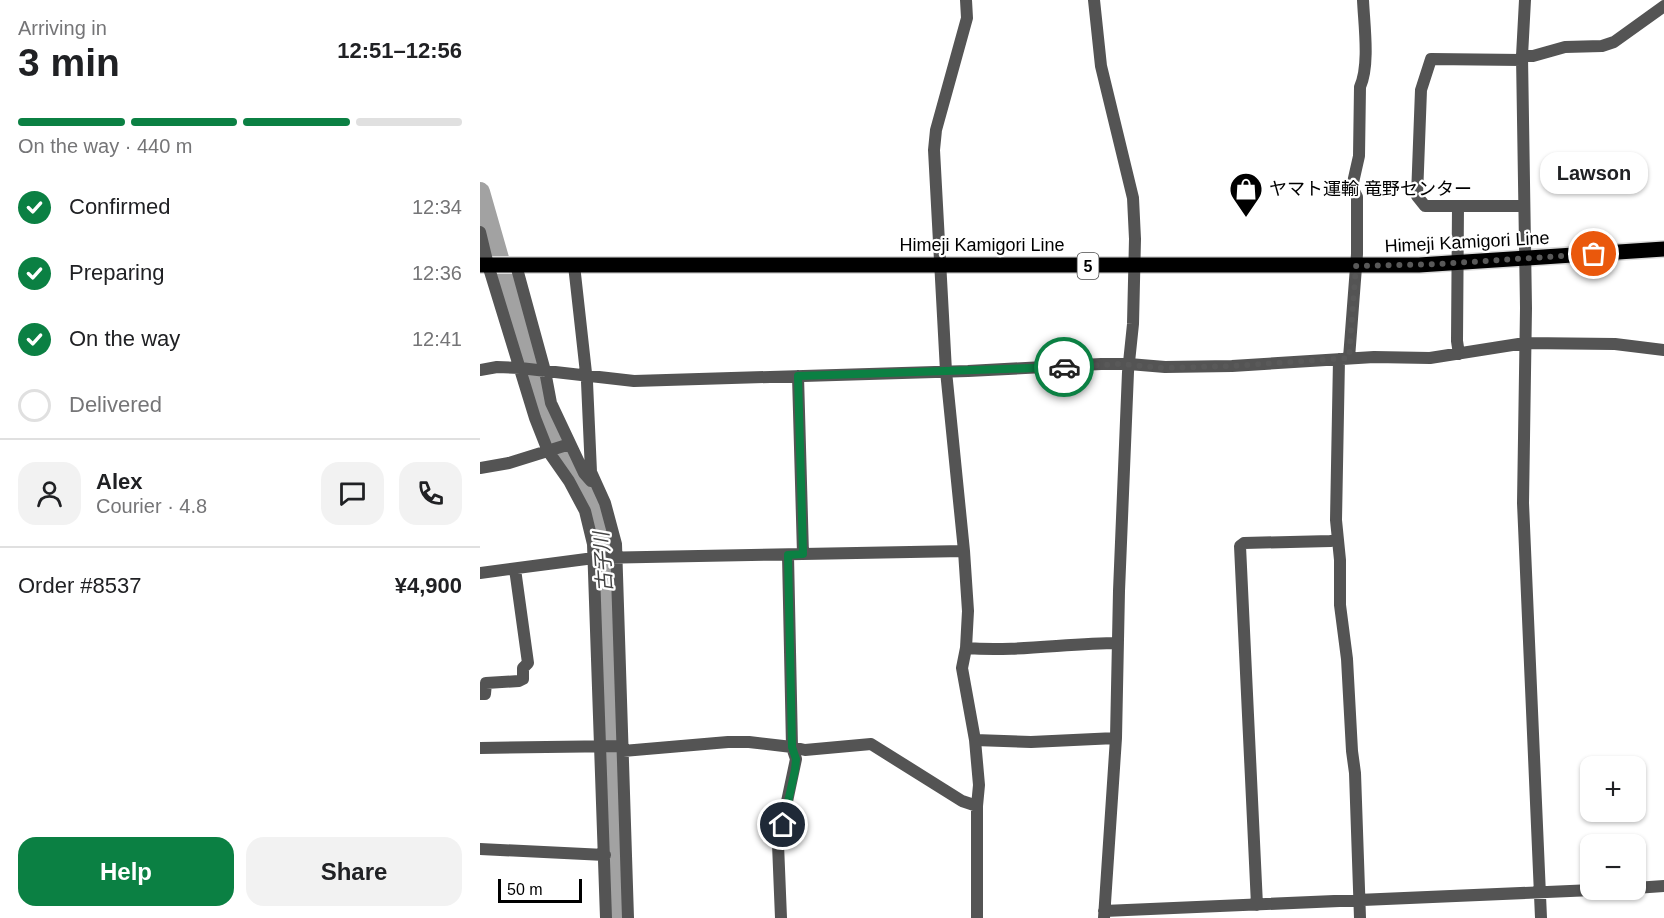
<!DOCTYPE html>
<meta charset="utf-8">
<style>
:root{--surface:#fff;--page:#f2f2f2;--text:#202124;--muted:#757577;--line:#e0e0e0;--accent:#0b8043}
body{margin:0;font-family:Arial,"Noto Sans JP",sans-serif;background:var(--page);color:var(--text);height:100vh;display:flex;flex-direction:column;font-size:22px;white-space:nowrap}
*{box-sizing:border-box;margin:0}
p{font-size:20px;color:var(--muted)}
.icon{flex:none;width:33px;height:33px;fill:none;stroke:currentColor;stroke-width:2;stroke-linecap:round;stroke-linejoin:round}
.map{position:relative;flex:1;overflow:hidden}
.panel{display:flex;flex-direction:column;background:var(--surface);width:480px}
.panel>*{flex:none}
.buttons{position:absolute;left:1100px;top:756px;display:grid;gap:12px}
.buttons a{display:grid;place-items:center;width:66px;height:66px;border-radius:12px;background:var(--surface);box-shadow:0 2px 4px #0004;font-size:30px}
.scale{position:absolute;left:18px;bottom:15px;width:84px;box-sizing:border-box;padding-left:6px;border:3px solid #000;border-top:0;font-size:16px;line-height:21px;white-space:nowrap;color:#000;-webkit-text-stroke:4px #fff;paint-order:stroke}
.pin{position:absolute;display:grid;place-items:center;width:51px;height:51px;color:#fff;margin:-26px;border:3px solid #fff;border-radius:50%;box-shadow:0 2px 6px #0007}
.courier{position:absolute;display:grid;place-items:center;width:60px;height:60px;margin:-30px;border:4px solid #0b8043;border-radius:50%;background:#fff;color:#222;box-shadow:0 2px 8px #0007}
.bubble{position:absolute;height:42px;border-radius:18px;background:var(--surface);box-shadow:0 2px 4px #0004;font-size:20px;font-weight:800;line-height:42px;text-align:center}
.summary em{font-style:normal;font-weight:800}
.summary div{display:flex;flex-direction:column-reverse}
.summary{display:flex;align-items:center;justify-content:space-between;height:102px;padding:0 18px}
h1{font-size:39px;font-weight:800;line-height:45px}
.bar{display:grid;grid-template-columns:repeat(4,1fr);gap:9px 6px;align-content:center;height:72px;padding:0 18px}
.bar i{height:8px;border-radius:4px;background:var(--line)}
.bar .active{background:var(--accent)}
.bar p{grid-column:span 4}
.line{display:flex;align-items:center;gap:15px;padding:0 18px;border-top:2px solid var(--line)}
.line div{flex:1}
.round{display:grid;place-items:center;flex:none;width:63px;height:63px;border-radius:18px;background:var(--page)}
ol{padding:0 18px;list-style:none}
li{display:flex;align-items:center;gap:18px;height:66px}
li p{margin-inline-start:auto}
li .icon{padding:6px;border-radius:50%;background:var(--accent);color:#fff;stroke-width:4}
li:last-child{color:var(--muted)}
li i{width:33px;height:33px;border:3px solid var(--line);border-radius:50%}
.primary-button{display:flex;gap:12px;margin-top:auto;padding:12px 18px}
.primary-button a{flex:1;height:69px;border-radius:18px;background:var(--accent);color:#fff;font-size:24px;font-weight:800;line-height:69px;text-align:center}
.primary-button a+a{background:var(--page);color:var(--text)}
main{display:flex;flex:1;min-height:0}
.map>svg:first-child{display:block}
</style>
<main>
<section class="panel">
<div class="summary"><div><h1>3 min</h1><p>Arriving in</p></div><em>12:51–12:56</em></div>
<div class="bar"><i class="active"></i><i class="active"></i><i class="active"></i><i></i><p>On the way · 440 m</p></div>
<ol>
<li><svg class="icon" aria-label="check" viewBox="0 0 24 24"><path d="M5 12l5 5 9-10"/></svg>Confirmed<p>12:34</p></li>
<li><svg class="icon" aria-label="check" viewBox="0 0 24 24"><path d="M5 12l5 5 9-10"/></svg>Preparing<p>12:36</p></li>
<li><svg class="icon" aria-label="check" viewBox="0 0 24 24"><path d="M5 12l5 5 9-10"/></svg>On the way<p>12:41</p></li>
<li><i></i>Delivered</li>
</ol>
<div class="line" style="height:108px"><a class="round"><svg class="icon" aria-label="person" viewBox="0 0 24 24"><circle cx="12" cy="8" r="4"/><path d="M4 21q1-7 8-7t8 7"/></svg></a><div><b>Alex</b><p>Courier · 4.8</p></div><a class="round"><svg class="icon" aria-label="chat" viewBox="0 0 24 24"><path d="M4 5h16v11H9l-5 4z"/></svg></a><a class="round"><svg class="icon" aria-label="phone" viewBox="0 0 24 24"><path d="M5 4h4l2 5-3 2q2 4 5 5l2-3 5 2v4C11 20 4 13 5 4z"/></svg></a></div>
<div class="line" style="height:78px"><div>Order #8537</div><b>¥4,900</b></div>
<div class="primary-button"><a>Help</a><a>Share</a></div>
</section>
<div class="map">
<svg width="1184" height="918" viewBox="0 0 1184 918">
<rect width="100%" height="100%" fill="#fff"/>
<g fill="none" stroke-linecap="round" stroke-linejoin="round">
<!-- river -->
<path stroke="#a2a2a2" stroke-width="20" d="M 0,192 L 61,405 L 74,438 L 120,522 L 125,551 L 124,578 L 133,918"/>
<defs>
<path id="primary" d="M 0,265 L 939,265 L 1184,249"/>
</defs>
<!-- primary casing -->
<use href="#primary" stroke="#dbdbdb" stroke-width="18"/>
<!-- minor -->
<path stroke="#545454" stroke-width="12" d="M 486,0 L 487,18 L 456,130 L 454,150 L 466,371 L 484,551 L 488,611 L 486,648 L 482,668 L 495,740 L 499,785 L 497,806 L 497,918
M 614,0 L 621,66 L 653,198 L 655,239 L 653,324 L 648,372 L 639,591 L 636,738 L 624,918
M 1045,0 L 1042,56 L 1046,308 L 1043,503 L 1061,918
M 1042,56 L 1053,56 L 1085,47 L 1122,46 L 1134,42 L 1184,6
M 1042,60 L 951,59 L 941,90 L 937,196 L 945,206 L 1044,206
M 978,206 L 977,341 L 979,354
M 0,232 L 8,265 L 55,418 L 68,451 L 89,481 L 105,511 L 113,544 L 126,918
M 36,265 L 65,371 L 71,403 L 104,473 L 111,481
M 94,265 L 107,382 L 111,472 L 125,503 L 136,544 L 148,918
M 869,358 L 877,254 L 877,197 L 872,187 L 879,156 L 880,87 C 890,65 884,24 883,0
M 859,359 L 856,520 L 860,560 L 860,605 L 867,659 L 872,751 L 875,773 L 880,918
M 0,370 L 17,367 L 40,368 L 154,381 L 488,371 L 621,364 L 649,364 L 685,367 L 752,366 L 894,357 L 950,358 L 1045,343 L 1135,344 L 1184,350
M 318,376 L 323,554
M 0,468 L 29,463 L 90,444
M 0,573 L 114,558 L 484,551
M 486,648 C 537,652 588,643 638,643
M 0,694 L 5,694 L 6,683 L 39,681 L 43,679 L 43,668 L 48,663 L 35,569
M 495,740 L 551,742 L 636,738
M 0,748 L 143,746
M 143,751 L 248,742 L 269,742 L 312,747 L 325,750 L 391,744 L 482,801 L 497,806
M 0,849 L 125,855
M 1155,888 L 1184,886
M 777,905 L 760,546 L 764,543 L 851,541 L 857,538
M 624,911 L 1113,890
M 301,918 L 298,844 L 316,759 L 312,747 L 308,555"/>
<!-- primary -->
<use href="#primary" stroke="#000" stroke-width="15"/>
</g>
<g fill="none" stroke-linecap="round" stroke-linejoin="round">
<!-- done -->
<path stroke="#595959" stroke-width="6" stroke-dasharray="0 10.8" d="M 584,367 L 639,364 L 685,368 L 752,366 L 869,358 L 876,266 L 958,264 L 1114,254"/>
<!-- route -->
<path stroke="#0b8043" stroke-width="8" d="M 303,825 L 315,770 L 316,759 L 312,747 L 308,555 L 323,554 L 318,376 L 584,367"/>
</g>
<!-- icons -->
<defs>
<symbol id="shop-pin" viewBox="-11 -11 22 30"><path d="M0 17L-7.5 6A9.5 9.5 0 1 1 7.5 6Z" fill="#000" stroke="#fff"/><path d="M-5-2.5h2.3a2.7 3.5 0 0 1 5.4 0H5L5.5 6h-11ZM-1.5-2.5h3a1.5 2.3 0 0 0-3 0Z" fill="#fff"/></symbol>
</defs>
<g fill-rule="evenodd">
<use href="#shop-pin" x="747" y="170" width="38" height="52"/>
</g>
<g text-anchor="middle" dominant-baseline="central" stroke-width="4.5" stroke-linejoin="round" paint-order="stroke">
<!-- shield labels -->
<rect fill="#fff" stroke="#4c4c4c" stroke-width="1.5" x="597.5" y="253" width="21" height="26" rx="4.5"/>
<g font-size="16" font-weight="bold" fill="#000">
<text x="608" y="266">5</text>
</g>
<!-- poi labels -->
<g font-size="18" fill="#000" stroke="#fff" text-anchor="start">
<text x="789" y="189">ヤマト運輸 竜野センター</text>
</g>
<!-- street labels -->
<g font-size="18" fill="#000" stroke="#fff">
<text transform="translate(987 242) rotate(-3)">Himeji Kamigori Line</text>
<text x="502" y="245">Himeji Kamigori Line</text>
</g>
<!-- water labels -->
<g font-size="20" font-style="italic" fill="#434343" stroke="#fff">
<text transform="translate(123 562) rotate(-94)">古子川</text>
</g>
</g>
</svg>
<div class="buttons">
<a>+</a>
<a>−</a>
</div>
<div class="scale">50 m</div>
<div class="pin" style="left:1114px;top:254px;background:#ea580c"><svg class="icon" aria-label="bag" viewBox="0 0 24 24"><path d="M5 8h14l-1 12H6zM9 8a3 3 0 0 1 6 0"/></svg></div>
<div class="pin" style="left:303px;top:825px;background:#1f2937"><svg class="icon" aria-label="home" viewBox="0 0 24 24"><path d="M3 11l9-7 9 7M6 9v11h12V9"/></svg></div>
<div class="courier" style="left:584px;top:367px"><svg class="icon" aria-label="car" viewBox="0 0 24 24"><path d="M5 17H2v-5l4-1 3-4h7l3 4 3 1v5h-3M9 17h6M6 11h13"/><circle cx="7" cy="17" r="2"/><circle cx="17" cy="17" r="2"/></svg></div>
<div class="bubble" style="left:1060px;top:152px;width:108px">Lawson</div>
</div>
</main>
